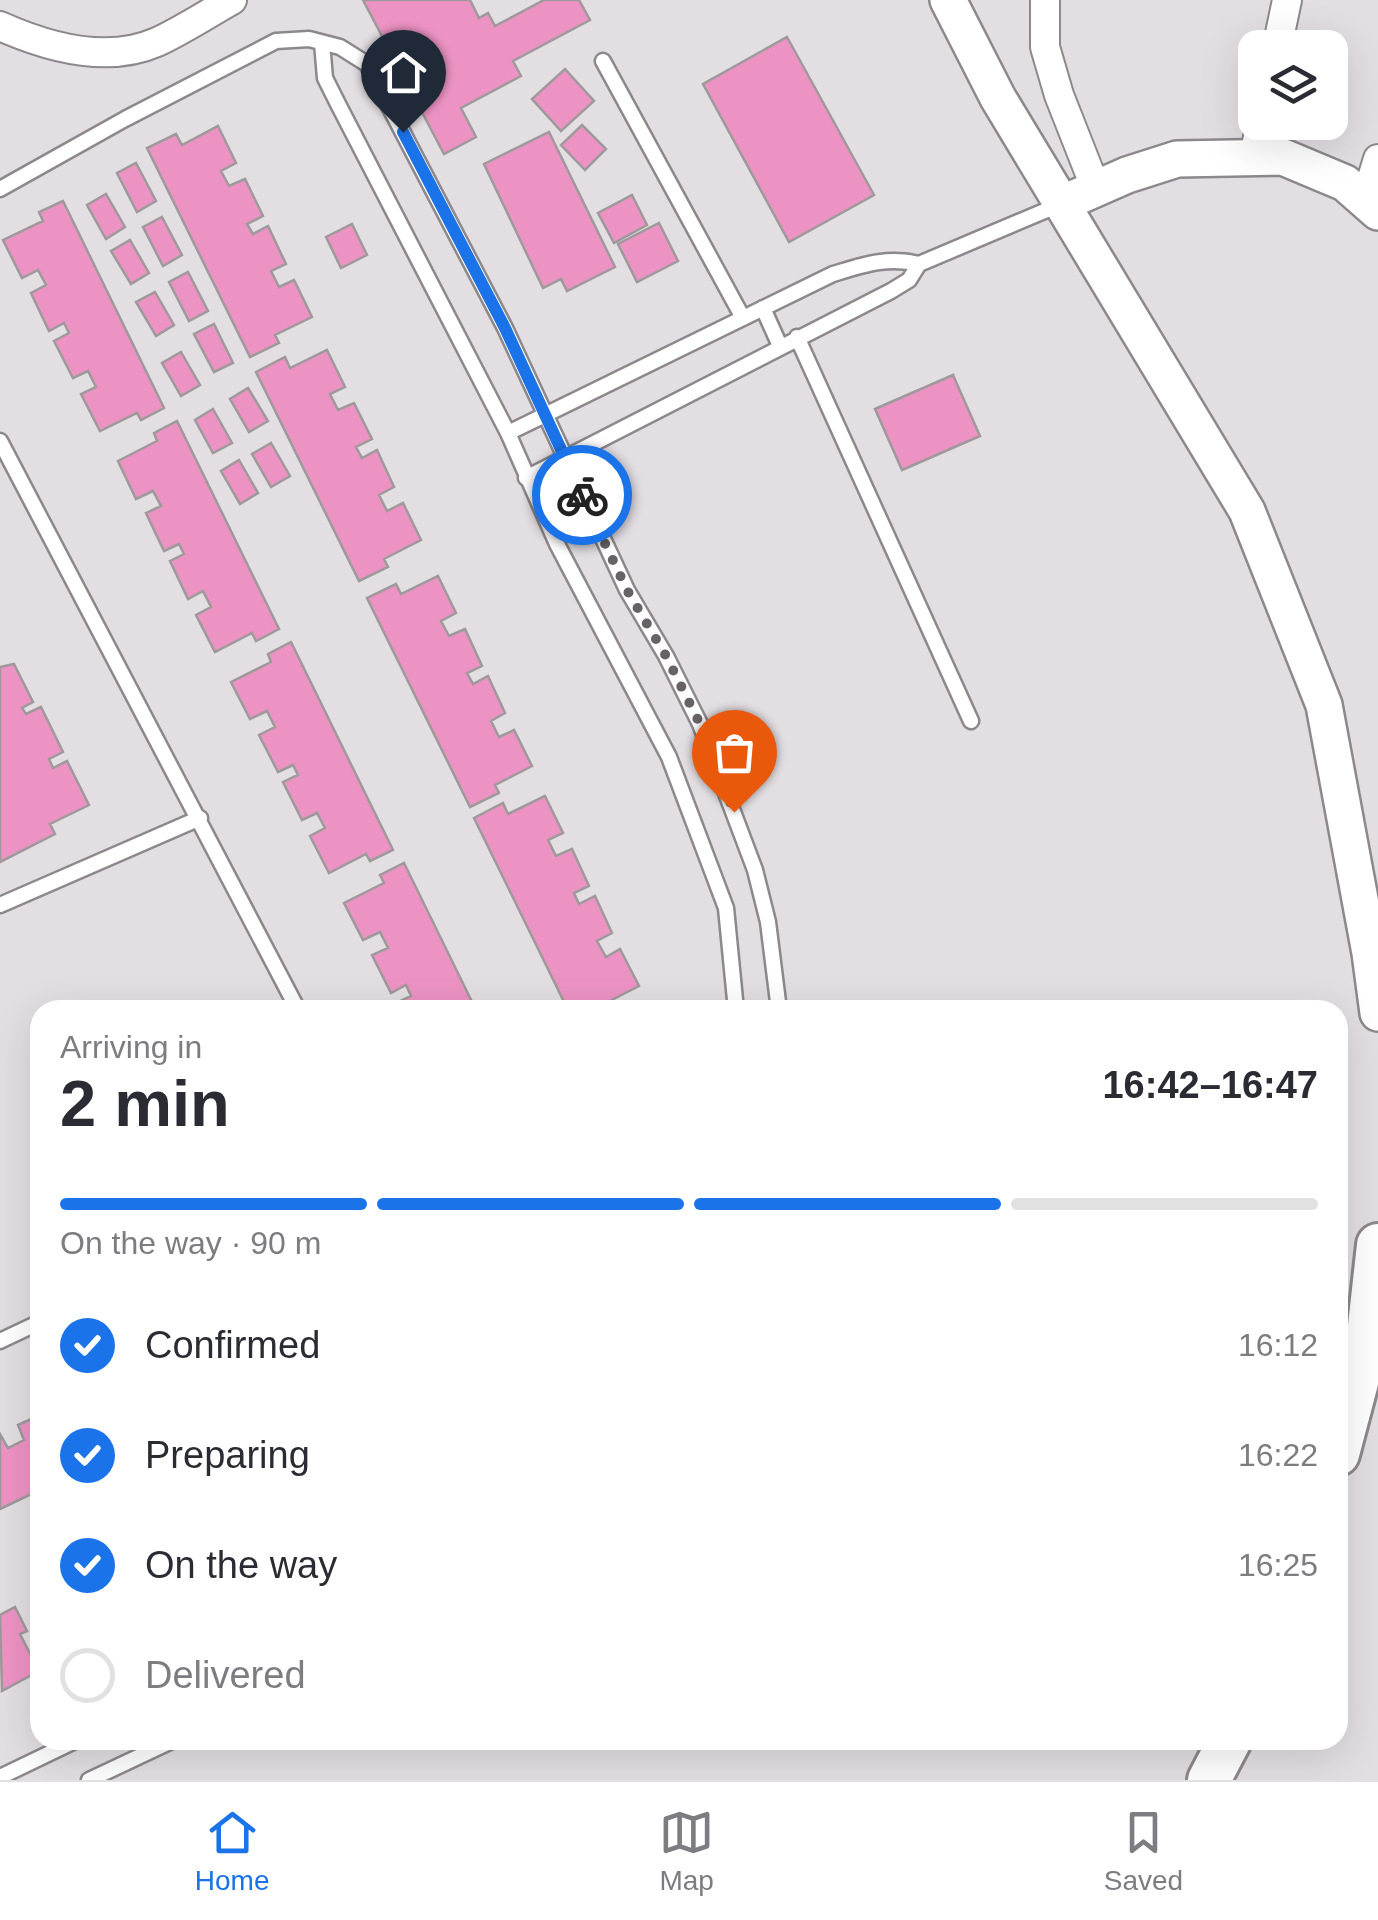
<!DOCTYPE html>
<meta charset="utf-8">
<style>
:root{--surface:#fff;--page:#f2f2f3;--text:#2b2b33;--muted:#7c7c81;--line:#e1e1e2;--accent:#1a73e8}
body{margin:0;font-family:Helvetica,sans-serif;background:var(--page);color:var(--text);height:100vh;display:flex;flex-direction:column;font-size:38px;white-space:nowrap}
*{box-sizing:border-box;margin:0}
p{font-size:32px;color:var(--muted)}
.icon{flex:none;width:55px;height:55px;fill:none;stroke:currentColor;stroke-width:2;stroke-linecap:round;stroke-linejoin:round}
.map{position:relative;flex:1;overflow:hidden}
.panel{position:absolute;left:30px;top:1000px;width:1318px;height:750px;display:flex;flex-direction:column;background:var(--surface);border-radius:30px;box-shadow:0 10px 40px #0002}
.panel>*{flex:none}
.buttons{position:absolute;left:1238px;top:30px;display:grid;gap:20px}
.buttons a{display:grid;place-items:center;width:110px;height:110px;border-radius:20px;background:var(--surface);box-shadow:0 10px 40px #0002;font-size:50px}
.pin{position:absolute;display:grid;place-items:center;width:85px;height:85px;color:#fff;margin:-102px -42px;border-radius:50% 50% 50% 0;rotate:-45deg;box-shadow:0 0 10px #0007}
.pin .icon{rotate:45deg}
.courier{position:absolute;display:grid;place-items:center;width:100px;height:100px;margin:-50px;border:8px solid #1a73e8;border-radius:50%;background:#fff;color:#222;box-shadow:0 2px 12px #0007}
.head em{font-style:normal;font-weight:600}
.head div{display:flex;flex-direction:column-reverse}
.head{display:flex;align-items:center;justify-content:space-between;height:170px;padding:0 30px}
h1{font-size:65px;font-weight:600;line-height:75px}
.bar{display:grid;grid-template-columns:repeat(4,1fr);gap:15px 10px;align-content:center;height:120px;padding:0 30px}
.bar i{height:12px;border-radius:8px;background:var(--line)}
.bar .on{background:var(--accent)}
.bar p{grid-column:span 4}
ol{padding:0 30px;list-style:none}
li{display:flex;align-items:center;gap:30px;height:110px}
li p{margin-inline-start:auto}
li .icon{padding:10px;border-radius:50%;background:var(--accent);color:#fff;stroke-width:4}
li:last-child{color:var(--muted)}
li i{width:55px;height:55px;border:5px solid var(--line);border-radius:50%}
.tabs{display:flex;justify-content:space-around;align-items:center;height:140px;border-top:2px solid var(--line);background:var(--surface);font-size:28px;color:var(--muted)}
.tabs a{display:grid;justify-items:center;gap:5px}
.tabs .on{color:var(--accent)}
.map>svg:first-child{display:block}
</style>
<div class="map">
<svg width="1378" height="1780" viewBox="0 0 1378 1780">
<rect width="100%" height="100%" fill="#e3dee2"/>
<!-- building -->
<path fill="#ed93c4" stroke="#9e999b" stroke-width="2.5" d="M 363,0 L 470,0 L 479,18 L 488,13 L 495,26 L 544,0 L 579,0 L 590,20 L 513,61 L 521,76 L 461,108 L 476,137 L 444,154 Z
M 787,37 L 874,195 L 789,242 L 703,84 Z
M 565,69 L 594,101 L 561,131 L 532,99 Z
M 582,125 L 606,149 L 585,170 L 561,145 Z
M 218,126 L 236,163 L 221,171 L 229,186 L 245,179 L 263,216 L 247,224 L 253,234 L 268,226 L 286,264 L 271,271 L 279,287 L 294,280 L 312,317 L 275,335 L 279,343 L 250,357 L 147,148 L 176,134 L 182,145 Z
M 549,132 L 615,267 L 567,291 L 561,279 L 543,288 L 484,164 Z
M 136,163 L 156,201 L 137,212 L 117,173 Z
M 106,194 L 125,227 L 106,239 L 87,205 Z
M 632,195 L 647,225 L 614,243 L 598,213 Z
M 63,201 L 164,408 L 141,420 L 137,413 L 100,431 L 81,394 L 96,387 L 88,371 L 73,378 L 54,341 L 69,333 L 64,323 L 49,331 L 31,293 L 46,285 L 38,270 L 22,278 L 3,240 L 43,221 L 39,212 Z
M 162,217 L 182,255 L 163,266 L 143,227 Z
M 659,223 L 678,261 L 637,282 L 618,244 Z
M 352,224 L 367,255 L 341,268 L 326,237 Z
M 130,240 L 149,273 L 131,284 L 111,251 Z
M 188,272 L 208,311 L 189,321 L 169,282 Z
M 155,292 L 174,325 L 156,336 L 136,302 Z
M 214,324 L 233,363 L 214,372 L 194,334 Z
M 327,350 L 345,387 L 330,394 L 338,410 L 354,403 L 372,439 L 356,447 L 362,458 L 377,450 L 394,487 L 379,495 L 387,511 L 403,503 L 421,540 L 384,559 L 388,567 L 359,581 L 256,372 L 285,357 L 290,368 Z
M 181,352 L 200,385 L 181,396 L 162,363 Z
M 953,375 L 980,436 L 902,470 L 875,409 Z
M 248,388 L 268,421 L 249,432 L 230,399 Z
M 213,409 L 232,443 L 213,453 L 195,420 Z
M 177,421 L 279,629 L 256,641 L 252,633 L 215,652 L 196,615 L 211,607 L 203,591 L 188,599 L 170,561 L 184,554 L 179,544 L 164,551 L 146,513 L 161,506 L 153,491 L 136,499 L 118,461 L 157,441 L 154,433 Z
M 271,443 L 290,476 L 271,487 L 252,454 Z
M 239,460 L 258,493 L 240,504 L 221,471 Z
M 438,576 L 456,613 L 441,621 L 449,636 L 465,629 L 482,666 L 467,673 L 473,684 L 488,676 L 505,713 L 491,721 L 499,737 L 514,730 L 532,766 L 495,785 L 499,793 L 470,807 L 367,598 L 396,584 L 401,594 Z
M 291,642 L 393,850 L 370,861 L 366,854 L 329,873 L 310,836 L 325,828 L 317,813 L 302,820 L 283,782 L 298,775 L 293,765 L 278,772 L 259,735 L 275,727 L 267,711 L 250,719 L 231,682 L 271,662 L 268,654 Z
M 14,664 L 33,702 L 22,708 L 26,714 L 41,707 L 63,752 L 49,759 L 53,768 L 67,761 L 89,805 L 50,824 L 55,834 L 0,862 L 0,667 Z
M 545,796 L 563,833 L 548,840 L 556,856 L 572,849 L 589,886 L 574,893 L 579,904 L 595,896 L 612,933 L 597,941 L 606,957 L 620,949 L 639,986 L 602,1005 L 604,1010 L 568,1010 L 474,818 L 503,803 L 508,814 Z
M 404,863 L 476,1010 L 400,1010 L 396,1003 L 411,996 L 406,985 L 391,993 L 372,955 L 388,948 L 380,932 L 363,940 L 344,903 L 384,883 L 380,875 Z
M 40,1415 L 40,1490 L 0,1509 L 0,1434 L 8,1448 L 24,1440 L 18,1425 Z
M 15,1607 L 27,1631 L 20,1634 L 39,1671 L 2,1691 L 0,1615 Z"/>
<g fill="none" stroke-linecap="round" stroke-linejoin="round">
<defs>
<path id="service" d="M 322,43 L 325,78 L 338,104 L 508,433 L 557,544 L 669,757 L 726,908 L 736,1010
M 603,61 L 743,318
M 0,189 L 125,119 L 276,41 L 309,39 L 340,47 L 367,64 L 505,328 L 627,590 L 666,656 L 700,724 L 755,870 L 768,922 L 779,1010
M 763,308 L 780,346
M 797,337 L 971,721
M 508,433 L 833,274 C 863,265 888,256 919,264
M 0,441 L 298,1010
M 526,478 L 891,291 L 909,280 L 919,264 L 1061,204
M 0,905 L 200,818
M 0,1341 L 40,1322
M 0,1777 L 77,1740
M 89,1780 L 174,1740"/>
<path id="minor" d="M 1045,0 L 1045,47 L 1059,95 L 1096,189
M 0,26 C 47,47 107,64 157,42 C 183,30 207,14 232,0
M 1277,48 L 1287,0
M 1254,157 L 1261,122
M 1365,201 L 1378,159"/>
<path id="tertiary" d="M 948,0 L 998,98 L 1247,511 L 1324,705 L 1370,953 L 1378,1013
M 1061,204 L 1127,175 L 1177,159 L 1283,157 L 1345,183 L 1378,212"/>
<path id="primary" d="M 1338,1454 L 1367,1344 L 1378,1245
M 1209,1780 L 1230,1740"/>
</defs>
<!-- service casing -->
<use href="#service" stroke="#8c888b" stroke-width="19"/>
<!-- minor casing -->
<use href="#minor" stroke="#8c888b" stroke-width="32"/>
<!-- tertiary casing -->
<use href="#tertiary" stroke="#8c888b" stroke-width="40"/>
<!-- primary casing -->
<use href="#primary" stroke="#8c888b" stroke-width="48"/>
<!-- service -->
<use href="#service" stroke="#fff" stroke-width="14"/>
<!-- minor -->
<use href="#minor" stroke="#fff" stroke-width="28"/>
<!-- tertiary -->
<use href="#tertiary" stroke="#fff" stroke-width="35"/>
<!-- primary -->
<use href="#primary" stroke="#fff" stroke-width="42"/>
</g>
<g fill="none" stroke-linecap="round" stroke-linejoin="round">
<!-- done -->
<path stroke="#666265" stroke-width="10" stroke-dasharray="0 18" d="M 582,495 L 627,590 L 666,656 L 700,724 L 734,812"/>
<!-- route -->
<path stroke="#1a73e8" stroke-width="12" d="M 403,132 L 505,328 L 582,495"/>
</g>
</svg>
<div class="buttons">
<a><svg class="icon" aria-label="layers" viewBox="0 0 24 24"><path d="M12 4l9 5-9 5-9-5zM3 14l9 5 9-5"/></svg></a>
</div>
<div class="pin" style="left:734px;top:812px;background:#ea580c"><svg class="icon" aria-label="bag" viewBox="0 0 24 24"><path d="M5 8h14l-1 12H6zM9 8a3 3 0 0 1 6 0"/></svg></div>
<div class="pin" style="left:403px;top:132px;background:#1f2937"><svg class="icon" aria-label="home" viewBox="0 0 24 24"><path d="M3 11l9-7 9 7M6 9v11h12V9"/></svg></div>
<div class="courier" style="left:582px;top:495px"><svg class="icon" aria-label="bike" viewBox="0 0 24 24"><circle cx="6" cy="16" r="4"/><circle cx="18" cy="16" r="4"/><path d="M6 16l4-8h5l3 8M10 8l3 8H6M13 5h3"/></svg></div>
<section class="panel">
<div class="head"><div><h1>2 min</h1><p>Arriving in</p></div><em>16:42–16:47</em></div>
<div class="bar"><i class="on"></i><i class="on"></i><i class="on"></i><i></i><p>On the way · 90 m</p></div>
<ol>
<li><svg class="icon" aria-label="check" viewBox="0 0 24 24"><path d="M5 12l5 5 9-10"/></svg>Confirmed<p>16:12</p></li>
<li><svg class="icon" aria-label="check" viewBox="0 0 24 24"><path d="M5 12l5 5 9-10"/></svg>Preparing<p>16:22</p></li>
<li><svg class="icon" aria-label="check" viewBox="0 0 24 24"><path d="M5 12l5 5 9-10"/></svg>On the way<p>16:25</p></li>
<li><i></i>Delivered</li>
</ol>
</section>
</div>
<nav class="tabs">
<a class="on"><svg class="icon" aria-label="home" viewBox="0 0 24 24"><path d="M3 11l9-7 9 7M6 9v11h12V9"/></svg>Home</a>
<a><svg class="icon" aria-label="map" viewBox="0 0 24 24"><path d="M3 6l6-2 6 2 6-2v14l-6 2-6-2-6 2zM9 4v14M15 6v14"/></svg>Map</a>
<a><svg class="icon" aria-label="saved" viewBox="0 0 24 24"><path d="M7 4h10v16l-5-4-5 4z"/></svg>Saved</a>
</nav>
